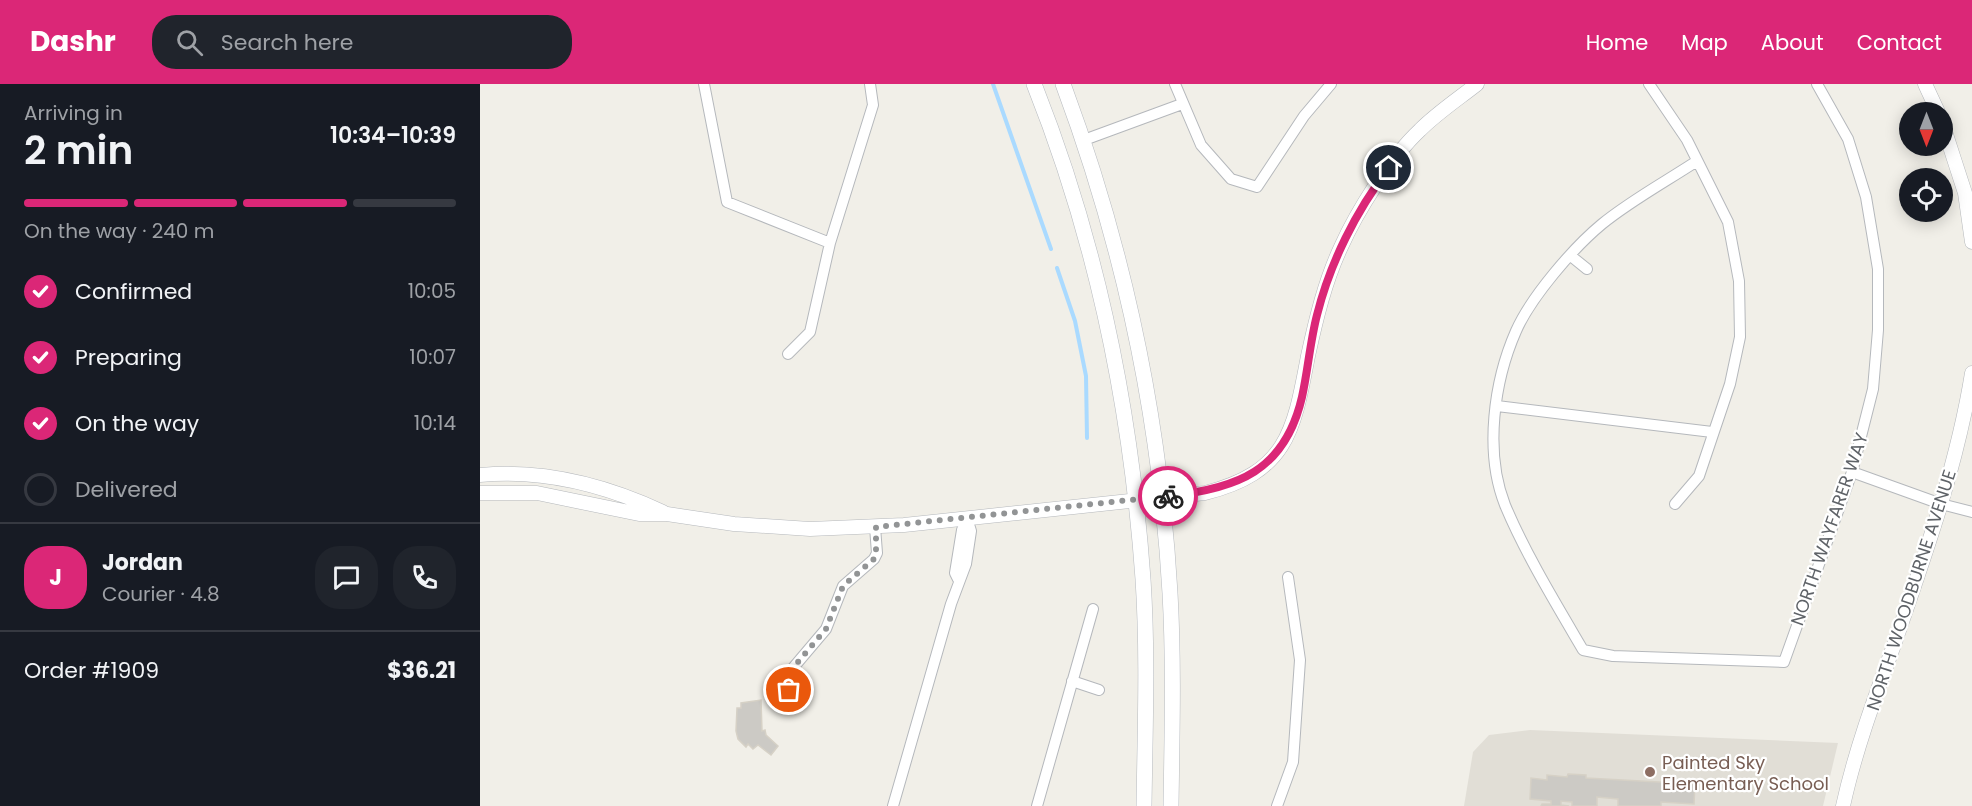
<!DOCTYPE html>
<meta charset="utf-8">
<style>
:root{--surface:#171b24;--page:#20242c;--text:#f1f3f6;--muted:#9ea1a6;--line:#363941;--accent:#db2777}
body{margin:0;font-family:Poppins,sans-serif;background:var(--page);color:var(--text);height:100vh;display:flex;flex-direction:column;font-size:22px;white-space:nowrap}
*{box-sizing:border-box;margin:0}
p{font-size:20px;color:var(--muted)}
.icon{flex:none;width:33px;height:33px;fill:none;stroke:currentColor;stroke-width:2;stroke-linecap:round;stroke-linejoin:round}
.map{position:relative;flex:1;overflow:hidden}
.details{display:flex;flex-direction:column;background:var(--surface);width:480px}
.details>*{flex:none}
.needle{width:39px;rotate:180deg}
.fabs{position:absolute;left:1419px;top:18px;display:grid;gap:12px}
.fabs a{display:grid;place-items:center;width:54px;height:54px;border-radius:50%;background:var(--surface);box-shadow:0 3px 15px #0003;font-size:30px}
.pin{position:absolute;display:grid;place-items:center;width:51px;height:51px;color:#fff;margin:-26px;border:3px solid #fff;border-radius:50%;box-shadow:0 2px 6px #0007}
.courier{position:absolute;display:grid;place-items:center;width:60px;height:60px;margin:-30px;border:4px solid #db2777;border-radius:50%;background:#fff;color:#222;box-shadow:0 2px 8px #0007}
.headline em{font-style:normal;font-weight:600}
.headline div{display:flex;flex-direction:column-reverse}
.headline{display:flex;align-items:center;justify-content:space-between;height:102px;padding:0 24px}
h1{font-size:39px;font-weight:600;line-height:45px}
.bar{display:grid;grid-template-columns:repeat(4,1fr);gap:9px 6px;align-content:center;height:72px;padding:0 24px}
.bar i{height:8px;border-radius:4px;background:var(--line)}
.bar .current{background:var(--accent)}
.bar p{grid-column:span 4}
.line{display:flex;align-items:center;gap:15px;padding:0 24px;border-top:2px solid var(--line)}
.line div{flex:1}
.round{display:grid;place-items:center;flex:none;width:63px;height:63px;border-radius:24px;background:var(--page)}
ol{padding:0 24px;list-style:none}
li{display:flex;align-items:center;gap:18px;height:66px}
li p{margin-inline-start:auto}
li .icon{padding:6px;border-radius:50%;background:var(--accent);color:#fff;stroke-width:4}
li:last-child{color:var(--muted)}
li i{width:33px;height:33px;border:3px solid var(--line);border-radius:50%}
header{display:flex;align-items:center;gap:36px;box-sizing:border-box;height:84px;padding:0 30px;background:var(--accent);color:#fff}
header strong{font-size:28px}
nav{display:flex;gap:33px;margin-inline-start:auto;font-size:21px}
.search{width:420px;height:54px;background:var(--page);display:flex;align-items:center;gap:15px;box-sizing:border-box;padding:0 21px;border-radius:24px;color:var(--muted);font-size:22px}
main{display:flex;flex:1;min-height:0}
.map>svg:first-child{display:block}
</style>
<header>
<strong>Dashr</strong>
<div class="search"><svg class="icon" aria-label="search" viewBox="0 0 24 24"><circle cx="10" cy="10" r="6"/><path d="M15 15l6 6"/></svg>Search here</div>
<nav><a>Home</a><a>Map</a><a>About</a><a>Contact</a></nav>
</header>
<main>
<section class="details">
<div class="headline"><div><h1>2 min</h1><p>Arriving in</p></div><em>10:34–10:39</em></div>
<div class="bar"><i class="current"></i><i class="current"></i><i class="current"></i><i></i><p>On the way · 240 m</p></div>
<ol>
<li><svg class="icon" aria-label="check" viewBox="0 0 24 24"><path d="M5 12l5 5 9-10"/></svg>Confirmed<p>10:05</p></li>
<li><svg class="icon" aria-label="check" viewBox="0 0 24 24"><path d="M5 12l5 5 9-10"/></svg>Preparing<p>10:07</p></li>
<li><svg class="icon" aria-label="check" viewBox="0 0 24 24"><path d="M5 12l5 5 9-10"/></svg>On the way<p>10:14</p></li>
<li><i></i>Delivered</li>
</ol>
<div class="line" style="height:108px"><b class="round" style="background:var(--accent);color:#fff">J</b><div><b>Jordan</b><p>Courier · 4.8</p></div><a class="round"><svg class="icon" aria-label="chat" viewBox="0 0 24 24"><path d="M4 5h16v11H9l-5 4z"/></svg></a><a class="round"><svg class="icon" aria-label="phone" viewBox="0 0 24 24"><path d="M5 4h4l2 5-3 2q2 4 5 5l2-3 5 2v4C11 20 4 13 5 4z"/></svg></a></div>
<div class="line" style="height:78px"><div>Order #1909</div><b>$36.21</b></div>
</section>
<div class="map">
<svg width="1492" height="722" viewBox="0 0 1492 722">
<rect width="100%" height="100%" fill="#f1efe8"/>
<!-- education -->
<path fill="#e1ded6" d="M 1050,646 L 1358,659 L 1343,722 L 984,722 L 993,668 L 1009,651 Z"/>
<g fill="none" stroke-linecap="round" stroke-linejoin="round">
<!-- stream -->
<path stroke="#aadaff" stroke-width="4" d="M 513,0 L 571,165
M 577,184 L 595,237 L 606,292 L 607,354"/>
</g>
<!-- building -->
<path fill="#cccac5" stroke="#d6d1c6" stroke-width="1.5" d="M 281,616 L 282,647 L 285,646 L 286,651 L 298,662 L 291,671 L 278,661 L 273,665 L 268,660 L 266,663 L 258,655 L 256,647 L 257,624 L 261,624 L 261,619 Z
M 1088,690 L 1106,691 L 1106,694 L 1215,700 L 1214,720 L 1181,718 L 1181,722 L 1138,722 L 1138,715 L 1117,713 L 1117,722 L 1092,722 L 1092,718 L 1081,717 L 1081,721 L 1089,722 L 1061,722 L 1062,720 L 1071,720 L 1071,717 L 1050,715 L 1051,694 L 1067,696 L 1067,691 L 1087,693 Z"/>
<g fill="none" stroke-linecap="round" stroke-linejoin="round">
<defs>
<path id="minor" d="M 224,0 L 247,118 L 350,159
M 695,0 L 721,61 L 751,95 L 777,103 L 824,32 L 851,0
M 1169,0 L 1207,56 L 1248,138 L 1259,197 L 1260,253 L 1250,300 L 1219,392 L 1195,420
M 604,56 L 702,20
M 1217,77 C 1185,98 1150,117 1122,140 C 1093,164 1051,213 1036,247 C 1014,297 1004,368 1025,421 C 1045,469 1076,520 1103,566 L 1133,572 L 1304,578 L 1372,388 L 1393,305 L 1398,246 L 1398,185 L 1386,113 L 1368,55 L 1337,0
M 1091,172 L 1107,185
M 308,270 L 330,248 L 350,159 L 393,21 L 390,0
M 1017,322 L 1232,348
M 1372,388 L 1461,420 L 1492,428
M 478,495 L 475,489 L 482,446 L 487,434
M 592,597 L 619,606
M 322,614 L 307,603 L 307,591 L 346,545 L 363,502 L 394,475 L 397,469 L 395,443
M 413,722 L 471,520 L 486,480 L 491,447 L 487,434
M 557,722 L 613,525
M 797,722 L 813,678 L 820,576 L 808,493"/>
<path id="tertiary" d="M 1445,0 L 1458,28
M 1462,38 L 1485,109 L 1492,158
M 0,391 C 64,385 125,401 183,428
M 0,409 L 57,409 L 159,430 L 187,430 L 254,440 L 330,445 L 424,441 L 725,409 C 808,388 814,346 828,272 C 836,235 845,197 861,163 C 877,127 911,73 940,46 C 957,29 978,15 997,0
M 1363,722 C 1375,667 1395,613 1414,561 C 1445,471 1477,382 1492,289"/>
<path id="secondary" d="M 554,0 C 617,158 651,326 663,495 C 668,570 665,647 664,722
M 583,0 C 644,164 680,334 690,509 C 694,580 692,651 691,722"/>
</defs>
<!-- minor casing -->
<use href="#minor" stroke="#b5b8bc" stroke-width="12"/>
<!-- tertiary casing -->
<use href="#tertiary" stroke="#b5b8bc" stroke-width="15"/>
<!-- secondary casing -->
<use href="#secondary" stroke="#b6babf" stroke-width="16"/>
<!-- minor -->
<use href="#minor" stroke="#fff" stroke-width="10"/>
<!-- tertiary -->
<use href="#tertiary" stroke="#fff" stroke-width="14"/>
<!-- secondary -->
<use href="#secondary" stroke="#fff" stroke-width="15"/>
</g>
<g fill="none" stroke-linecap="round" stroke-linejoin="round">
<!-- done -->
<path stroke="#929495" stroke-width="6" stroke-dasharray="0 10.8" d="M 309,606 L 307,591 L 346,545 L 363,502 L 394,475 L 396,469 L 396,443 L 688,412"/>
<!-- route -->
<path stroke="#db2777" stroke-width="8" d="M 688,412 C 757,405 805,387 822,313 C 828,286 830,258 837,231 C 850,179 876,127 909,84"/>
</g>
<!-- markers -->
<circle fill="#8d6e63" stroke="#fff" stroke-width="2" cx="1170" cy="688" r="6"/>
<g text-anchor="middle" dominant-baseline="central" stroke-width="4.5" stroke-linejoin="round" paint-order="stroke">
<!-- street labels -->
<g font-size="18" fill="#5f6368" stroke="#fff">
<text transform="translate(1349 445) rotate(-71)">NORTH WAYFARER WAY</text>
<text transform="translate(1431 506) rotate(-72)">NORTH WOODBURNE AVENUE</text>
</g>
<!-- education labels -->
<g font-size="18" fill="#785e54" stroke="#fff" text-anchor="start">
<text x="1182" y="678">Painted Sky<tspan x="1182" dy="21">Elementary School</tspan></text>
</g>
</g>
</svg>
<div class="fabs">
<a><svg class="needle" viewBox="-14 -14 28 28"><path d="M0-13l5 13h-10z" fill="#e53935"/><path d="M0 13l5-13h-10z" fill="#9ea1a6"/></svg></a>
<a><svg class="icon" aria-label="locate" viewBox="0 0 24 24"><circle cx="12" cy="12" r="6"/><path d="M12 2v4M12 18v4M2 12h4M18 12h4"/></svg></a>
</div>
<div class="pin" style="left:309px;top:606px;background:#ea580c"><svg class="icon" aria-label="bag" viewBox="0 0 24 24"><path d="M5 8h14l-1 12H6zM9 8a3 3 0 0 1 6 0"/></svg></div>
<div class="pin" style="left:909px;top:84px;background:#1f2937"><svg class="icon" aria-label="home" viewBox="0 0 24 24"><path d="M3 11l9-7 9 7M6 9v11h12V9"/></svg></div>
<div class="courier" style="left:688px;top:412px"><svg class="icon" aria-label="bike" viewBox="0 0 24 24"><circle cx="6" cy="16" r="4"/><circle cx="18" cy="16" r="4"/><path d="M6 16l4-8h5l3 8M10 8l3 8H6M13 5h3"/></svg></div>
</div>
</main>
